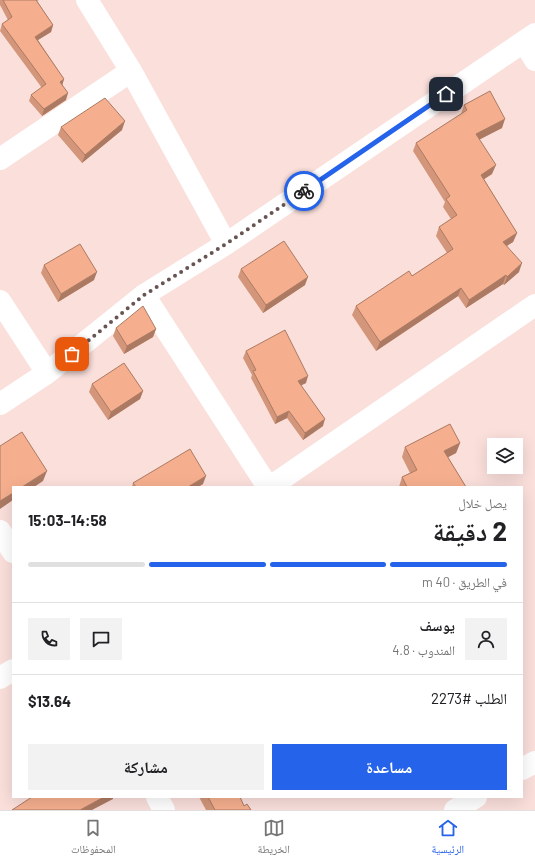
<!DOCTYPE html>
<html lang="ar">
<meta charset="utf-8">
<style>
:root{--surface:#fff;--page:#f2f2f2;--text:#202124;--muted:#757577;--line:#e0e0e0;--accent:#2563eb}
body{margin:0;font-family:Barlow,"Noto Naskh Arabic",sans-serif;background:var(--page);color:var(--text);direction:rtl;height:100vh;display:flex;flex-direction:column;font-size:15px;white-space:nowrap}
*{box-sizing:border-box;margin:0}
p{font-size:13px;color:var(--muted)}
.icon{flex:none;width:22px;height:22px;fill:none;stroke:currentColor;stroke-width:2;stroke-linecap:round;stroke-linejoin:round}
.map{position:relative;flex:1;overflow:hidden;direction:ltr}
.panel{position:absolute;left:12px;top:486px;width:511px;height:312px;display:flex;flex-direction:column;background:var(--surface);border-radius:0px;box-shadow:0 4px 16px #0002;direction:rtl}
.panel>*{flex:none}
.controls{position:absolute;left:487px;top:438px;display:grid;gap:8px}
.controls a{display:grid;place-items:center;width:36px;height:36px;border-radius:0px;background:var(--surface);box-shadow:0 4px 16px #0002;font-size:20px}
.pin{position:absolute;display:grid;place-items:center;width:34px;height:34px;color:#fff;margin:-17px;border-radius:8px;box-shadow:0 2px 6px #0006}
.courier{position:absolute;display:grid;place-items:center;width:40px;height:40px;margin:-20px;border:3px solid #2563eb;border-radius:50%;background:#fff;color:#222;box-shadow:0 1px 5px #0007}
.summary em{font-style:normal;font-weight:700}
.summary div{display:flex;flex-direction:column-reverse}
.summary{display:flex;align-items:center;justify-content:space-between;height:68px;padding:0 16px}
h1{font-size:26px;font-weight:700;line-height:30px}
.bar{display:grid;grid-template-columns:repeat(4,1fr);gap:6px 4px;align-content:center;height:48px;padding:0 16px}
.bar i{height:5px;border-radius:3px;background:var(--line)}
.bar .current{background:var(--accent)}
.bar p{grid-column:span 4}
.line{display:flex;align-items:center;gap:10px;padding:0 16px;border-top:1px solid var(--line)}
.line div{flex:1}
.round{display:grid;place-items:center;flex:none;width:42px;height:42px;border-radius:0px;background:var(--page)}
.button{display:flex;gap:8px;margin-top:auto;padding:8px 16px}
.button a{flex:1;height:46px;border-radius:0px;background:var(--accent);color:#fff;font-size:16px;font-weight:700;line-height:46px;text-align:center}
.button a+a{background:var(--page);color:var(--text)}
.menu{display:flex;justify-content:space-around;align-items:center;height:56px;border-top:1px solid var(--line);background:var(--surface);font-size:11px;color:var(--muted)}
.menu a{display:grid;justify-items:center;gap:2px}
.menu .current{color:var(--accent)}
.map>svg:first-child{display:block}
</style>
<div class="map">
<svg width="535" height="810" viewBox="0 0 535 810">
<rect width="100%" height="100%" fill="#fadfdb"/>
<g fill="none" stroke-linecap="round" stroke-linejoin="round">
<!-- minor -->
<path stroke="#fff" stroke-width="22" d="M 87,0 L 131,71 L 226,244
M 524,42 L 535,60
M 0,159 L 131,71
M 144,295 L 268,487
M 0,301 L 47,373
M 0,404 L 47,373 L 144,295 L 226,244 L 535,34
M 270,487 L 535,305
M 0,531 L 13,552
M 0,678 L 13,670
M 522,769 L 535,762
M 157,797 L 164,810
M 455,810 L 476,797"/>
</g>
<!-- wall -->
<path fill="#d3967a" d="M 0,0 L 39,0 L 37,1 L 53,25 L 51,32 L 38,40 L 64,79 L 62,85 L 66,100 L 42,116 L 29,101 L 31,95 L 42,88 L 0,31 L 2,24 L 8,20 L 0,5 Z
M 464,105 L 502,128 L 479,139 L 492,174 L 484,179 L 517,233 L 513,242 L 507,246 L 519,272 L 504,285 L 503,284 L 466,308 L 458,296 L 376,351 L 352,315 L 356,306 L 412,276 L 447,253 L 436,236 L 439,227 L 451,219 L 443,207 L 445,202 L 413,151 L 416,143 L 461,114 Z
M 61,127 L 122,130 L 82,163 L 58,135 Z
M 44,265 L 94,280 L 58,302 L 41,273 Z
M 241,269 L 305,285 L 263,313 L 238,277 Z
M 116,328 L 156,329 L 153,337 L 124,354 L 113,336 Z
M 246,351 L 306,383 L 301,385 L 323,426 L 303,440 L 287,418 L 275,424 L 251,378 L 252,375 L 243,358 Z
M 92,384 L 143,391 L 140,399 L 108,420 L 89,392 Z
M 460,443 L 456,453 L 448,457 L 466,487 L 399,487 L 402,477 L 410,473 L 402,457 L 405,447 Z
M 133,483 L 203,484 L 198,487 L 132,487 Z
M 199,797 L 240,797 L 244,806 L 251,810 L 206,810 Z"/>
<!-- shaded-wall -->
<path fill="#ac7a63" d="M 53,25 L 51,32 L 33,43 L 35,37 Z
M 64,79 L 62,86 L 60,82 Z
M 68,93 L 66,100 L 42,116 L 44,109 Z
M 505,119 L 502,128 L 473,143 L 476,134 Z
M 125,121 L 122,130 L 82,163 L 85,155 Z
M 496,165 L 492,174 L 478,183 L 481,175 Z
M 517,233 L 513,242 L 500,250 L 503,242 Z
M 522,263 L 519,272 L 504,285 L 507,277 Z
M 97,272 L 94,280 L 58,302 L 61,294 Z
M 506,275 L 503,284 L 466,308 L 469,300 Z
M 308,277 L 305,285 L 263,313 L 266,305 Z
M 461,288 L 458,296 L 376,351 L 380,342 Z
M 156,329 L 153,337 L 124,354 L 127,346 Z
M 308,376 L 306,383 L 296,388 L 298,381 Z
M 143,391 L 140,399 L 108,420 L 111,412 Z
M 289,411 L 287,418 L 275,424 L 277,417 Z
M 325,419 L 323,426 L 303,440 L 305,433 Z
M 460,443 L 456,453 L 441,461 L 444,451 Z
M 47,471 L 43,481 L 34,487 L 22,487 Z
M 206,476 L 203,484 L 198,487 L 188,487 Z
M 13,493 L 13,500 L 0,509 L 0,501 Z
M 104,797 L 113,797 L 113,799 L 92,810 L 80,810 Z"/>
<!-- building -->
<path fill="#f5af8e" stroke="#ac7a63" d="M 3,0 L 36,0 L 53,25 L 35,37 L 64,79 L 60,82 L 68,93 L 44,109 L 31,95 L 46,84 L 2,24 L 12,17 Z
M 490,91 L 505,119 L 476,134 L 496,165 L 481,175 L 517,233 L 503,242 L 522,263 L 507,277 L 506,275 L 469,300 L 461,288 L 380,342 L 356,306 L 409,271 L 412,276 L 453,249 L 439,227 L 457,215 L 446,199 L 450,196 L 416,143 L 467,110 L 464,105 Z
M 105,98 L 125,121 L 85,155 L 61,127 Z
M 284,241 L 308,277 L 266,305 L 241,269 Z
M 80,244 L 97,272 L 61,294 L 44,265 Z
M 143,306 L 156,329 L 127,346 L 116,328 Z
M 285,330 L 308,376 L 298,381 L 325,419 L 305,433 L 289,411 L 277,417 L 253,371 L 256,370 L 246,351 Z
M 124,363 L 143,391 L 111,412 L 92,384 Z
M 450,424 L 460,443 L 444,451 L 466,487 L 407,487 L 402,477 L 417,470 L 405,447 Z
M 22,432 L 47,471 L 22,487 L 13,487 L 13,493 L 0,501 L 0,446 Z
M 190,449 L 206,476 L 188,487 L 136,487 L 133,483 Z
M 32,797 L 104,797 L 80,810 L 12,810 Z
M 208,797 L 240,797 L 244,806 L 247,804 L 251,810 L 215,810 Z"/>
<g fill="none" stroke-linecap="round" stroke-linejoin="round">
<!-- done -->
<path stroke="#685553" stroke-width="4" stroke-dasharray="0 7.2" d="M 72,354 L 144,295 L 226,244 L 304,191"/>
<!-- route -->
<path stroke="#2563eb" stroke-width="5" d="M 304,191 L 446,94"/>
</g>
</svg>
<div class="controls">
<a><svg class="icon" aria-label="layers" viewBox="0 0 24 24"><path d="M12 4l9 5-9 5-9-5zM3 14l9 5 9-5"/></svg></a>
</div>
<div class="pin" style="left:72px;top:354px;background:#ea580c"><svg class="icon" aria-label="bag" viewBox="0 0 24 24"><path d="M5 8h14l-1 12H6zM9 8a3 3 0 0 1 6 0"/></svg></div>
<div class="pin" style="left:446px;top:94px;background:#1f2937"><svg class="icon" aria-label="home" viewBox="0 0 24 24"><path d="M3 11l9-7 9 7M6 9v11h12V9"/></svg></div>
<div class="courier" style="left:304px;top:191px"><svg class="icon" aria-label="bike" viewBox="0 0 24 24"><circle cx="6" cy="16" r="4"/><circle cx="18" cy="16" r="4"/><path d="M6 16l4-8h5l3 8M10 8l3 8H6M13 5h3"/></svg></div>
<section class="panel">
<div class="summary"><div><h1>2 دقيقة</h1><p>يصل خلال</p></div><em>14:58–15:03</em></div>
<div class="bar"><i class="current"></i><i class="current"></i><i class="current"></i><i></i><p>في الطريق · 40 m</p></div>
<div class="line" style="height:72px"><a class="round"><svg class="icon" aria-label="person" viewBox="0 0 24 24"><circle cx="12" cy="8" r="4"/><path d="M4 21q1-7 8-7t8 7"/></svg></a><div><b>يوسف</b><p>المندوب · 4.8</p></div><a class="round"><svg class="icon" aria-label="chat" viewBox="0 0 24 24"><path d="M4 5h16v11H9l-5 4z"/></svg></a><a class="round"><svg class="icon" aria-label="phone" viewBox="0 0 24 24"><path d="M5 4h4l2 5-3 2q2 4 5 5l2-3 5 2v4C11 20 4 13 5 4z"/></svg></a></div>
<div class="line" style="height:52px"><div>الطلب #2273</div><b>$13.64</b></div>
<div class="button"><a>مساعدة</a><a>مشاركة</a></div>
</section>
</div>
<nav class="menu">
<a class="current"><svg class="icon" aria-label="home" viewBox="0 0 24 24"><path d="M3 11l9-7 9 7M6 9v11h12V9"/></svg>الرئيسية</a>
<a><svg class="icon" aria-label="map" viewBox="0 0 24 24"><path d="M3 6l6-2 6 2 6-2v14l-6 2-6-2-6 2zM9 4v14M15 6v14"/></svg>الخريطة</a>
<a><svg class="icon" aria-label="saved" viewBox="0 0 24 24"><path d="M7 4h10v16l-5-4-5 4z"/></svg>المحفوظات</a>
</nav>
